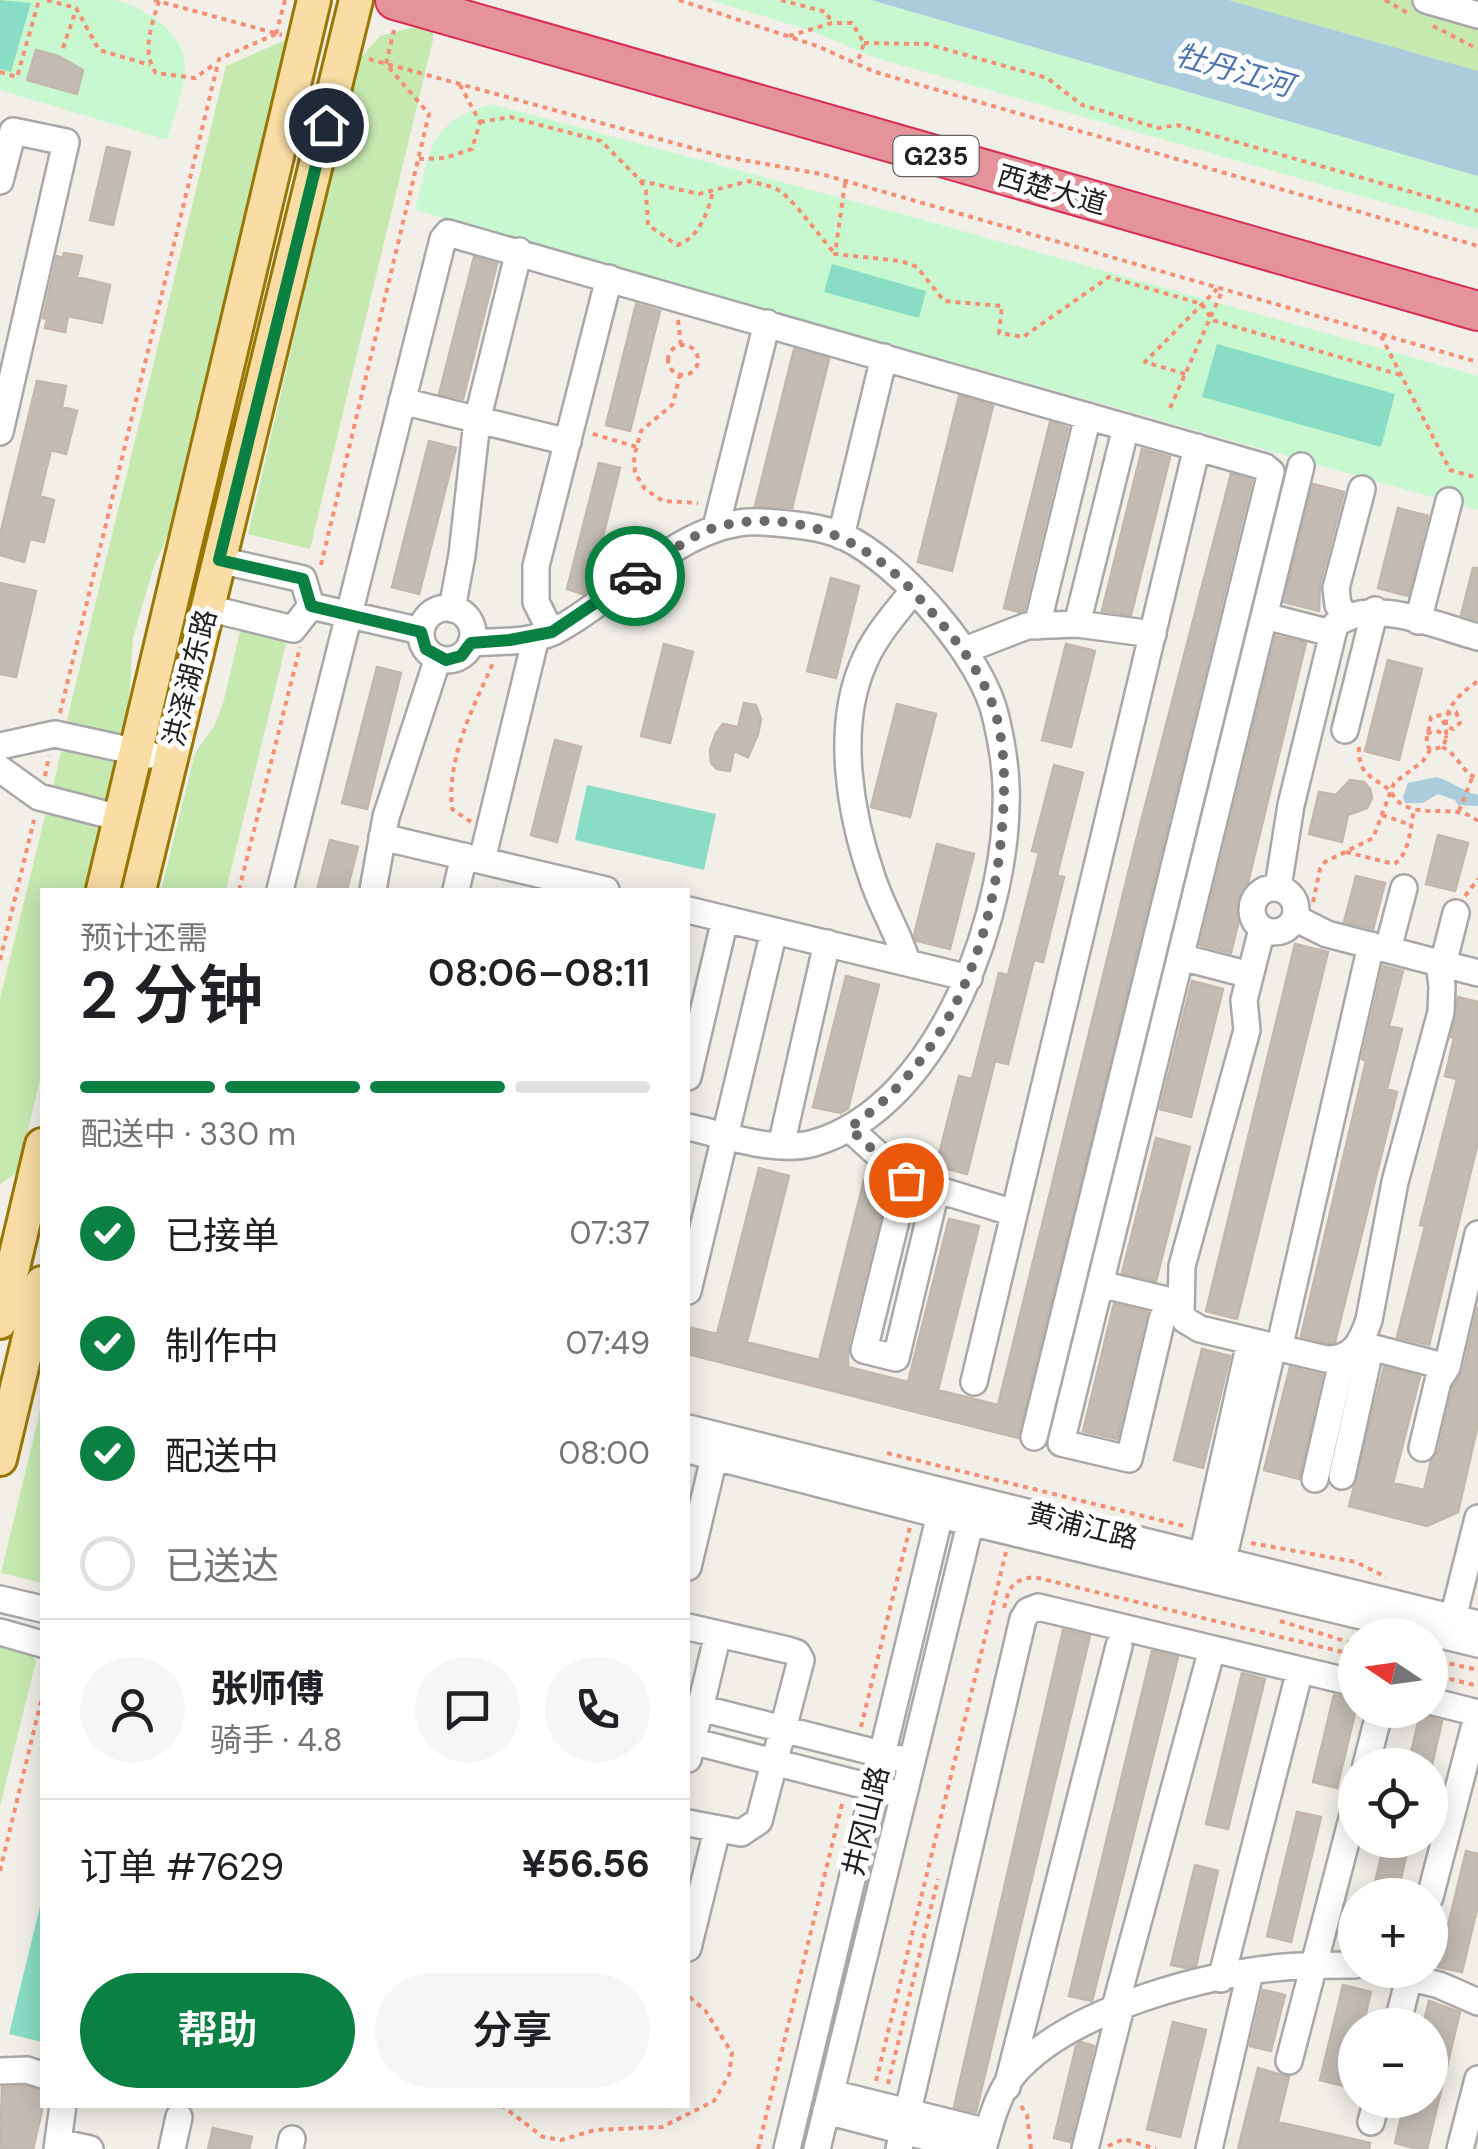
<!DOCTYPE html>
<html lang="zh">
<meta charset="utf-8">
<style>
:root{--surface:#fff;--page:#f6f6f6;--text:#202124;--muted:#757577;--line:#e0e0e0;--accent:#0b8043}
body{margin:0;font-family:"DM Sans","Noto Sans SC",sans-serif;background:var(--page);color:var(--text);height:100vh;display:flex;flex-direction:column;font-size:38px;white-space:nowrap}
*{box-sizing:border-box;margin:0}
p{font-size:32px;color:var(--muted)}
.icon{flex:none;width:55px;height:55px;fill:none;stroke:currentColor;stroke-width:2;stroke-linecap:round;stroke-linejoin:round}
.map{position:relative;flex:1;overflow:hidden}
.drawer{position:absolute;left:40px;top:888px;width:650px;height:1220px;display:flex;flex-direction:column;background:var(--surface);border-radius:0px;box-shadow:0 5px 25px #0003}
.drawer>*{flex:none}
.needle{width:65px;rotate:283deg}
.buttons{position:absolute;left:1338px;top:1618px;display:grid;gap:20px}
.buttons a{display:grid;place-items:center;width:110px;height:110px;border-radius:50%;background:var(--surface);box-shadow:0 5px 25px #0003;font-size:50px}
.pin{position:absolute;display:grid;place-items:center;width:85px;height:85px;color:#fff;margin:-42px;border:5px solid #fff;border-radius:50%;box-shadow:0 2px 10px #0007}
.courier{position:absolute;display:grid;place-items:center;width:100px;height:100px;margin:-50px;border:8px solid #0b8043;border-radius:50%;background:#fff;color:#222;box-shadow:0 2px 12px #0007}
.headline em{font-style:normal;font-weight:600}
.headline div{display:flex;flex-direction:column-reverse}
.headline{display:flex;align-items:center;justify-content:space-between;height:170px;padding:0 40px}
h1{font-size:65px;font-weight:600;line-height:75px}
.bar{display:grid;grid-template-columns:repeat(4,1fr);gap:15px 10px;align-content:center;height:120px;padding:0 40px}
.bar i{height:12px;border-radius:8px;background:var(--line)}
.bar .on{background:var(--accent)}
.bar p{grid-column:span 4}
.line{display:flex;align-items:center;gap:25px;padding:0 40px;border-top:2px solid var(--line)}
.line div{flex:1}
.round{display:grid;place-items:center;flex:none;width:105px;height:105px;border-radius:52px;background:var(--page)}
ol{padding:0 40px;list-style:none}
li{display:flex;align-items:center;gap:30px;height:110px}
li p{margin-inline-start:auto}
li .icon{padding:10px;border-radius:50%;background:var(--accent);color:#fff;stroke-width:4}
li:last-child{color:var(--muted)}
li i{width:55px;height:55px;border:5px solid var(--line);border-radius:50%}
.button{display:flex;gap:20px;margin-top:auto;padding:20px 40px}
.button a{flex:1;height:115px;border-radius:60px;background:var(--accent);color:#fff;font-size:40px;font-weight:600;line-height:115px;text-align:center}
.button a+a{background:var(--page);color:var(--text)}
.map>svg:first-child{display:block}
</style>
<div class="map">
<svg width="1478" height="2149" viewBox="0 0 1478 2149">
<rect width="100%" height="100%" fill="#f1efe8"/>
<!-- grass -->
<path fill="#c6e9b0" d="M 1227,0 L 1412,0 L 1478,19 L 1478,71 Z
M 410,28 L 425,28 L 433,32 L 433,40 L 310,549 L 248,534 L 359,60 L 380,36 Z
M 286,40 L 294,45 L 173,523 L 153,569 L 133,638 L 127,732 L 116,741 L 72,730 L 67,720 L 226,66 Z
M 240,631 L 287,640 L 226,890 L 161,890 L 195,753 L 215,725 L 224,700 Z
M 68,750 L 112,760 C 118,774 115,795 103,806 L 51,794 L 61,752 Z
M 46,812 L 102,826 L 87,890 L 42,890 L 42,1071 L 18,1172 L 0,1184 L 0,999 Z
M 42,1403 L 42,1583 L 1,1573 Z
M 0,1646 L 30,1654 L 36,1661 L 0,1806 Z"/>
<!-- park -->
<path fill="#c7f8d0" d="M 0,0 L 117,0 C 147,9 186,34 185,69 C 184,92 173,118 167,140 L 0,90 Z
M 710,0 L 871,0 L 1478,175 L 1478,229 L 876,58 L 809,30 Z
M 491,104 L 916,218 L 1478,376 L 1478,510 L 415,210 C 432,150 425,125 491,104 Z"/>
<!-- pitch -->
<path fill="#89ddc5" d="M 0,0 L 31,3 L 11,72 L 0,69 Z
M 832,264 L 926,291 L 919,318 L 824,292 Z
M 1217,344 L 1395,394 L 1381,447 L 1202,397 Z
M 587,785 L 716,814 L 704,870 L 575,840 Z
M 42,1898 L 42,2042 L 9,2034 Z"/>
<!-- water -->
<path fill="#acd" d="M 871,0 L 1228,0 L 1478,71 L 1478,176 Z
M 1436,777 C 1452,781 1461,791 1478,795 L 1478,806 L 1458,805 L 1455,800 L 1438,794 L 1423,803 L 1405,803 L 1403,797 L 1408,783 Z"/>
<!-- building -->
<path fill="#c2bcb4" stroke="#c2b7aa" stroke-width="2.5" d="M 36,50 L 58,56 L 83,70 L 77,94 L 27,80 Z
M 107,147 L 130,152 L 113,225 L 90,220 Z
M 64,253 L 82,256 L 77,277 L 110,285 L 102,323 L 68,316 L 65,332 L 45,328 L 47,319 L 43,318 L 57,256 L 63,258 Z
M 474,257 L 497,264 L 463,399 L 439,394 Z
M 636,304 L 660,311 L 630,431 L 606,425 Z
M 794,349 L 829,359 L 792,508 L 755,506 Z
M 37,381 L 66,386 L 62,407 L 77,411 L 66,454 L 51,450 L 40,496 L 54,500 L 44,542 L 30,539 L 24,562 L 0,555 L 0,535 Z
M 959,396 L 993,406 L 952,571 L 918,562 Z
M 1050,422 L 1068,428 L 1024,610 L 1019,612 L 1004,608 Z
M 429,441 L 456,448 L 419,594 L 392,587 Z
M 1142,449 L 1170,457 L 1131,615 L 1104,611 L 1102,611 Z
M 599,463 L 620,468 L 590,589 L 583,594 L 567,589 Z
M 1231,474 L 1252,480 L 1018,1438 L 688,1354 L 688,1327 L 717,1334 L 759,1168 L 789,1176 L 747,1342 L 819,1360 L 864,1180 L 888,1186 L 848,1346 L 848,1367 L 908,1382 L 949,1219 L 979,1226 L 938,1390 L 998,1405 L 1136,841 Z
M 1313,484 L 1344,492 L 1320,584 L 1319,611 L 1284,602 Z
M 1398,508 L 1428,516 L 1408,596 L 1378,588 Z
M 1473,568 L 1478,568 L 1478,620 L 1461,615 Z
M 831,578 L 859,586 L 836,678 L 807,671 Z
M 0,583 L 36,591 L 16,677 L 0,674 Z
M 1276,636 L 1306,643 L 1231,953 L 1200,945 Z
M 664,644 L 693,652 L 670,743 L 641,736 Z
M 1066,644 L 1095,651 L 1071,747 L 1042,740 Z
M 1388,660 L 1422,669 L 1399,760 L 1365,751 Z
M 377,667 L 401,673 L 367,809 L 342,803 Z
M 744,703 L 756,705 L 761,719 L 758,734 L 748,757 L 734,751 L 730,771 L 717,769 L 711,763 L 710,750 L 716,733 L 723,724 L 738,727 Z
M 897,704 L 936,714 L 910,817 L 871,807 Z
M 555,740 L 581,747 L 557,842 L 531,835 Z
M 1054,765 L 1083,773 L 1057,875 L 1064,877 L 1043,962 L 1034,960 L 1008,1064 L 995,1061 L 967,1174 L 936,1166 L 959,1076 L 972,1079 L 999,973 L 1008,975 L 1039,853 L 1032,851 Z
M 1350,780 L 1364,782 L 1370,789 L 1372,798 L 1367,808 L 1348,815 L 1342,842 L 1309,834 L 1319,792 L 1336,795 Z
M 1438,835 L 1468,843 L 1455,891 L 1426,884 Z
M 330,840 L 358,847 L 347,890 L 317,890 Z
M 937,844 L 974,854 L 950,949 L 917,941 L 914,935 Z
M 1356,876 L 1385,883 L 1373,929 L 1344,922 Z
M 1295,944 L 1328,952 L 1237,1319 L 1206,1311 Z
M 1383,966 L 1403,971 L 1389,1026 L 1402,1029 L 1387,1089 L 1397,1092 L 1335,1342 L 1327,1343 L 1301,1336 L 1366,1061 L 1362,1059 Z
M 846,976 L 879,985 L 848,1109 L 840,1113 L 813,1107 Z
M 1192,981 L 1223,989 L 1191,1117 L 1160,1109 Z
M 1458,997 L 1478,1002 L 1478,1142 L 1429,1345 L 1397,1337 L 1425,1226 L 1420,1225 L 1457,1079 L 1445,1076 L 1454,1038 L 1451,1037 Z
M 1156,1138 L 1190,1147 L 1156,1281 L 1122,1273 Z
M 1114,1304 L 1147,1312 L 1117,1439 L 1083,1431 Z
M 1478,1306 L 1478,1424 L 1458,1512 L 1427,1526 L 1349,1506 L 1384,1367 L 1420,1377 L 1393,1483 L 1424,1490 L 1431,1461 L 1438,1452 L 1453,1387 L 1463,1371 Z
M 1202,1349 L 1230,1356 L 1203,1468 L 1174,1460 Z
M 1290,1367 L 1322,1375 L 1299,1479 L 1264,1470 Z
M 1063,1630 L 1090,1636 L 976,2112 L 954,2107 Z
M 1152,1651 L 1178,1657 L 1092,2001 L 1069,1996 Z
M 1242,1673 L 1265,1679 L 1228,1829 L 1206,1824 Z
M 1334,1695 L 1355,1699 L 1355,1713 L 1337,1788 L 1313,1782 Z
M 1420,1714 L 1442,1721 L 1432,1765 L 1408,1765 Z
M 1297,1812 L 1321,1817 L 1291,1942 L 1267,1936 Z
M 1385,1840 L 1410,1840 L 1397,1895 L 1372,1895 Z
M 1466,1851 L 1478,1854 L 1478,1905 L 1462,1972 L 1438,1967 Z
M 1195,1865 L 1218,1871 L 1196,1966 L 1186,1968 L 1171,1965 Z
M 1343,1985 L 1371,1992 L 1363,2025 L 1355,2025 L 1355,2059 L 1348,2087 L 1320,2080 Z
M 1263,1990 L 1285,1995 L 1271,2051 L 1250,2046 Z
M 1429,2001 L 1460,2012 L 1427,2149 L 1418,2149 L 1395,2143 L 1405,2100 L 1430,2100 L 1430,2025 L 1423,2025 Z
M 1173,2022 L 1206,2030 L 1180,2137 L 1147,2129 Z
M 1081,2042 L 1094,2046 L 1070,2142 L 1054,2138 L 1076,2046 Z
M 1258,2068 L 1289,2077 L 1278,2122 L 1370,2143 L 1369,2149 L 1238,2149 Z
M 25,2086 L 42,2091 L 42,2111 L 33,2149 L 0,2149 L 2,2087 Z
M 213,2128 L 252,2137 L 249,2149 L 208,2149 Z"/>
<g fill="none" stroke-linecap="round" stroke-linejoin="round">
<defs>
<path id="minor" d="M 1426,0 L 1478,15
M 0,181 L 13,131 L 66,142 L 0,432
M 402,401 L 568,442
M 716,527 L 767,323
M 841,536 L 884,357
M 311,606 L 421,631
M 208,608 L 293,629 L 311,606 L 303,579 L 219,560
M421 634a26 26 0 1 1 52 0a26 26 0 1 1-52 0Z
M 452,609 L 462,555 L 477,421 L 519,251
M 1265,616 L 1331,633
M 1346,616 L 1338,605 L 1336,588 L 1362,489
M 1418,621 L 1449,501
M 1077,624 L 1126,427
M 1037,626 L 1088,416
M 551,632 L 536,602 L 536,566 L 609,278
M 471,643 C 496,641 530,643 553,632 C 618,599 686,516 763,522 C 789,524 821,526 845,537 C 901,564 983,657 996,718 C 1001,739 1005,764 1006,785 C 1011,906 942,1106 814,1143 C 775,1154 726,1135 688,1127
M 965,650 L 1027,626 L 1077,624 L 1153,634
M 1345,730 L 1375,610
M 0,746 L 55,734 L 151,755
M 0,769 L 39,797 L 120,818
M 382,837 L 606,890
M 482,860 L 536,637
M 1278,887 L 1291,805 L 1335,625 C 1370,596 1437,626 1478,637
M1252 910a22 22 0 1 1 44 0a22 22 0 1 1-44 0Z
M 280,890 L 443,239 L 448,233 L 1265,467 L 1271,472 L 1034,1437
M 373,890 L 386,817 L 438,658
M 456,890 L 464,856
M 688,910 L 969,978
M 1295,918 L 1327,934 L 1478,973
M 1262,929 L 1244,1000 L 1247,1030 L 1182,1266 L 1181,1313 L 1185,1320 L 1200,1329 L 1326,1359 C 1353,1359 1361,1344 1369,1320 L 1395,1182 L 1441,1012 L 1442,986 L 1439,963
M 1388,949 L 1404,888
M 1181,957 L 1250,975
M 907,962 C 898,932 881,906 872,877 C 850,814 836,730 862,667 C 873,638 894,615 913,591
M 1443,964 L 1456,913
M 688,1077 L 725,919
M 849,1128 L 906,1180 L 1014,1213
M 781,1146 L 827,943
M 906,1180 L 864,1350 L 896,1358 L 936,1191
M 1100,1284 L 1179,1303
M 688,1291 L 774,931
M 1179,1303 L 1167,1309 L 1162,1319 L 1129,1459 L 1061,1443 L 1301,466
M 1359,1344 L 1447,1367 L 1478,1234
M 1279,1349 L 1371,945
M 974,1382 L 1197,447
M 688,1428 L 1478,1624
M 1422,1448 L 1438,1381 L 1447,1367
M 688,1450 L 940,1515 L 1478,1644
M 1342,1476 L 1367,1364 L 1364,1358 L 1351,1354
M 1315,1479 L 1343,1357
M 688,1567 L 718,1441
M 1199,1571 L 1250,1342
M 1219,1577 L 1273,1347
M 0,1599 L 42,1609
M 688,1627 L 788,1650 L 797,1653 L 801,1660 L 759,1821 L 741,1833 L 688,1823
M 0,1632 L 42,1644
M 1449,1634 L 1478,1518
M 1430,1701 L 1478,1713
M 700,1708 L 897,1758
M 692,1741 L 890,1792
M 688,1759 L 718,1634
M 1366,1765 L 1380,1710
M 1430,1897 L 1478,1713
M 688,1948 L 717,1830
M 1380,1970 L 1439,1985 L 1478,2002
M 1221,1979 L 1300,1670
M 1114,2011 L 1212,1649
M 1397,2025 L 1411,1970
M 1289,2061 L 1355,1807
M 0,2071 L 27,2070 L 42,2075
M 1007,2087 L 1119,1646
M 831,2093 L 988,2132
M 826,2111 L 973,2149
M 1371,2122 L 1377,2100
M 58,2142 L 90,2149
M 57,2149 L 63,2105
M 172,2149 L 179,2117
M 290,2149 L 292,2139
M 787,2149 L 943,1502
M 817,2149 L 974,1508
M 899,2149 L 1023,1619 L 1028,1611 L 1038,1607 L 1355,1683
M 983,2149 C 991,2120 999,2087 1021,2066 C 1077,2009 1207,1973 1285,1967 C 1308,1965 1332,1965 1355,1965
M 1085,2149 L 1121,2007
M 1209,2149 L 1250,1973
M 1460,2149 L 1478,2079"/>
<path id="major" d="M 103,890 L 314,0
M 139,890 L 356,0
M 0,1322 L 42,1145
M 0,1459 L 42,1283"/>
<path id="highway" d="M 395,0 L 1478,311"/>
</defs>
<!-- minor casing -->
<use href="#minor" stroke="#a8a8a8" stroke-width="30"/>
<!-- major casing -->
<use href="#major" stroke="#997704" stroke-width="38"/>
<!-- highway casing -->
<use href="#highway" stroke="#d72d56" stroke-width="42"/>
<!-- path -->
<path stroke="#f68e74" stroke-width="4" stroke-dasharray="5 5" stroke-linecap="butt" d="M 47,0 L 76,8 L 99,50 L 150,65
M 154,0 L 282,35
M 679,0 L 817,46 L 875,72 L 1478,246
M 781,0 L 826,12 L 832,23
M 1385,0 L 1411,15
M 159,1 C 152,24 141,52 156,73 L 195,78 L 216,63
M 1433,26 L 1478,49
M 276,34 L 285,0
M 789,36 L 832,23 L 852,23 L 864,43 L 857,64
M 864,43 L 927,44 L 1047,78 L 1082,105 L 1158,128 L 1177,125 L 1478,211
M 63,48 L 76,10
M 369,59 L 721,156 L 821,174 L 1478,362
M 0,72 L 17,77 L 39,0
M 480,122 L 510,117 L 601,141 L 641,181 L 699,194 L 749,181 L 772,187 L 782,192 L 796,206 L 835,254
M 419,159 L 445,158 L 472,149 L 480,122 L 460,85
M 641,181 L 646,191 L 648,225 L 677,245 C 699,238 708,212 713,191
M 845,183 L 835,254 L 901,261 L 917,267 L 944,301 L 1002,306 L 999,333 L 1023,337 L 1109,277 L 1202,304 L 1212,320 L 1401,375
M 678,320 L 681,345
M 1381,336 L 1450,470 L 1478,478
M668 360a15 15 0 1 1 30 0a15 15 0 1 1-30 0Z
M 680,374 L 673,404 L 641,431 L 634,457 L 635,473 L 645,489 L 663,501 L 698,503
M 1185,374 L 1145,362 L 1217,289
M 1170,408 L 1223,289
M 593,434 L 637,447
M 321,565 L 429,114 L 386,64 L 394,30
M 60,713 L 219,59 L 276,34
M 1427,734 C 1435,729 1441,731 1447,738
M 1359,747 C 1358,773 1369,775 1387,788 C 1393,793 1395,801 1403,805 C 1428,818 1456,803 1478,821
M 1442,747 C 1458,754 1461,772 1478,779
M 1430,750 L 1426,743 L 1431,717 L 1456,712 L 1460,723 L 1453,729 L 1446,726 L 1439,715
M 45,776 L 49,756
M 1459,811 L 1472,778
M 1382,815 L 1411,825
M 471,822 L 452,809 C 447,756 473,708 494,661
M 1346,852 L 1394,864 C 1410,854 1410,828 1414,810
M 239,890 L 300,647
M 1465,896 L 1478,879
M 1313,902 L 1320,869 L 1325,862 L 1373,838 L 1394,783 L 1423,761 L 1430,750 L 1442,747 C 1449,737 1445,733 1446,722 C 1447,704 1465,690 1478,681
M 0,960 L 34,820
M 887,1453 L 1188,1527
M 1251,1543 L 1356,1562 L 1386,1577
M 1004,1608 C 1009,1587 1012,1580 1034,1577 L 1355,1655
M 1280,1621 L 1355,1644
M 1430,1659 L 1478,1670
M 1430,1674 L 1478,1686
M 861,1727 L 910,1527
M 0,1871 L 42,1697
M 876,2081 L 1006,1552
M 888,2084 L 938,1879
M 501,2105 L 543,2137 L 561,2140 L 595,2130 L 662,2127 L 714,2101 L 729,2075 L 732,2053 L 705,2010 L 688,1996
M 1021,2106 L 1027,2115 L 1031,2149
M 1108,2146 L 1124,2139 L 1156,2149
M 758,2149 L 842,1804"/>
<!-- minor -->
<use href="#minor" stroke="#fff" stroke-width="25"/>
<!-- major -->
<use href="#major" stroke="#f9dda4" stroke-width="32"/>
<!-- highway -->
<use href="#highway" stroke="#e5939a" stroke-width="38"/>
</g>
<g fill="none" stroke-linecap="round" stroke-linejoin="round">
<!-- done -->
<path stroke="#6a6967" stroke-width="10" stroke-dasharray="0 18" d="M 635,576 C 661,560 691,533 720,526 C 797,508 867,539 917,596 C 949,631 982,668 996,715 C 1006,752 1005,791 1002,828 C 993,944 948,1061 849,1128 L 906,1180"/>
<!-- route -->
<path stroke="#0b8043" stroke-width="12" d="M 326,125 L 219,560 L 303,579 L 311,606 L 421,632 L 426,649 L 446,660 L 461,656 L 471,643 L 510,640 L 552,632 L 635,576"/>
</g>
<g text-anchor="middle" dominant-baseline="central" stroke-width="10" stroke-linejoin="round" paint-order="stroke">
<!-- shield labels -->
<rect fill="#fff" stroke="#646464" stroke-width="2.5" x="893.5" y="136" width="85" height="40" rx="8"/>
<g font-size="25" font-weight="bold" fill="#212121">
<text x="936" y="156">G235</text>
</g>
<!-- street labels -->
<g font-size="28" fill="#212121" stroke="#fff">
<text transform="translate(1052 190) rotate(16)">西楚大道</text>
<text transform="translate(190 678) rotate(-76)">洪泽湖东路</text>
<text transform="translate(1083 1526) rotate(14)">黄浦江路</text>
<text transform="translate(866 1821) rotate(-76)">井冈山路</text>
</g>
<!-- water labels -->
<g font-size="30" font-style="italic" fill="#4f75af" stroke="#fff">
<text transform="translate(1234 70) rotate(16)">牡丹江河</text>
</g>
</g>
</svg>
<div class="buttons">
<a><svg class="needle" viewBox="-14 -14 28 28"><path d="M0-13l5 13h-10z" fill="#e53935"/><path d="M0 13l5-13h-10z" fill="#757577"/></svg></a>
<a><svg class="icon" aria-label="locate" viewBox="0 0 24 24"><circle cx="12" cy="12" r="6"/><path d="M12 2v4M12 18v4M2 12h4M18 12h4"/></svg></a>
<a>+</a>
<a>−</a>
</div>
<div class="pin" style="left:906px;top:1180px;background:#ea580c"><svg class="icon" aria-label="bag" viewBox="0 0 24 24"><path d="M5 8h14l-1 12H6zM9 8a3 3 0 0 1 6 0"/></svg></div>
<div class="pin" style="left:326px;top:125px;background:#1f2937"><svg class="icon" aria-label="home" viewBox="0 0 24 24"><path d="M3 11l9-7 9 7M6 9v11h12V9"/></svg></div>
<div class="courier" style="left:635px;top:576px"><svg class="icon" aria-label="car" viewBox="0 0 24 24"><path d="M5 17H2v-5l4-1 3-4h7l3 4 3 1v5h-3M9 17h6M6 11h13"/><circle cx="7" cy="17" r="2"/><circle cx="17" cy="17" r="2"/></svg></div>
<section class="drawer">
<div class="headline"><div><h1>2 分钟</h1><p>预计还需</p></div><em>08:06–08:11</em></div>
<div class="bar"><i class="on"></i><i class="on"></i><i class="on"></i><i></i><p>配送中 · 330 m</p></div>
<ol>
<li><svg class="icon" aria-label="check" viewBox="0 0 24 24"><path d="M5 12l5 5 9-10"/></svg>已接单<p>07:37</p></li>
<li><svg class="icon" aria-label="check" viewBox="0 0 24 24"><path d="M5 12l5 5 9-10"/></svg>制作中<p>07:49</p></li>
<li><svg class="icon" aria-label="check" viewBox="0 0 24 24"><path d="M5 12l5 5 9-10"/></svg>配送中<p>08:00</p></li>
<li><i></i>已送达</li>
</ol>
<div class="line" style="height:180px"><a class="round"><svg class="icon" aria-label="person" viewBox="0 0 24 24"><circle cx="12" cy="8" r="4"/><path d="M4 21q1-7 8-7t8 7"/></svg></a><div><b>张师傅</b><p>骑手 · 4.8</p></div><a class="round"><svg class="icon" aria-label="chat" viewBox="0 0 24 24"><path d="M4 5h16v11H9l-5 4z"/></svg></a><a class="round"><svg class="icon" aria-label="phone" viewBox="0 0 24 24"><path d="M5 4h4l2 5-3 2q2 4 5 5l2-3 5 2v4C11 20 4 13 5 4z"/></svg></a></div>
<div class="line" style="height:130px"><div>订单 #7629</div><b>¥56.56</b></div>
<div class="button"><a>帮助</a><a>分享</a></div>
</section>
</div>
